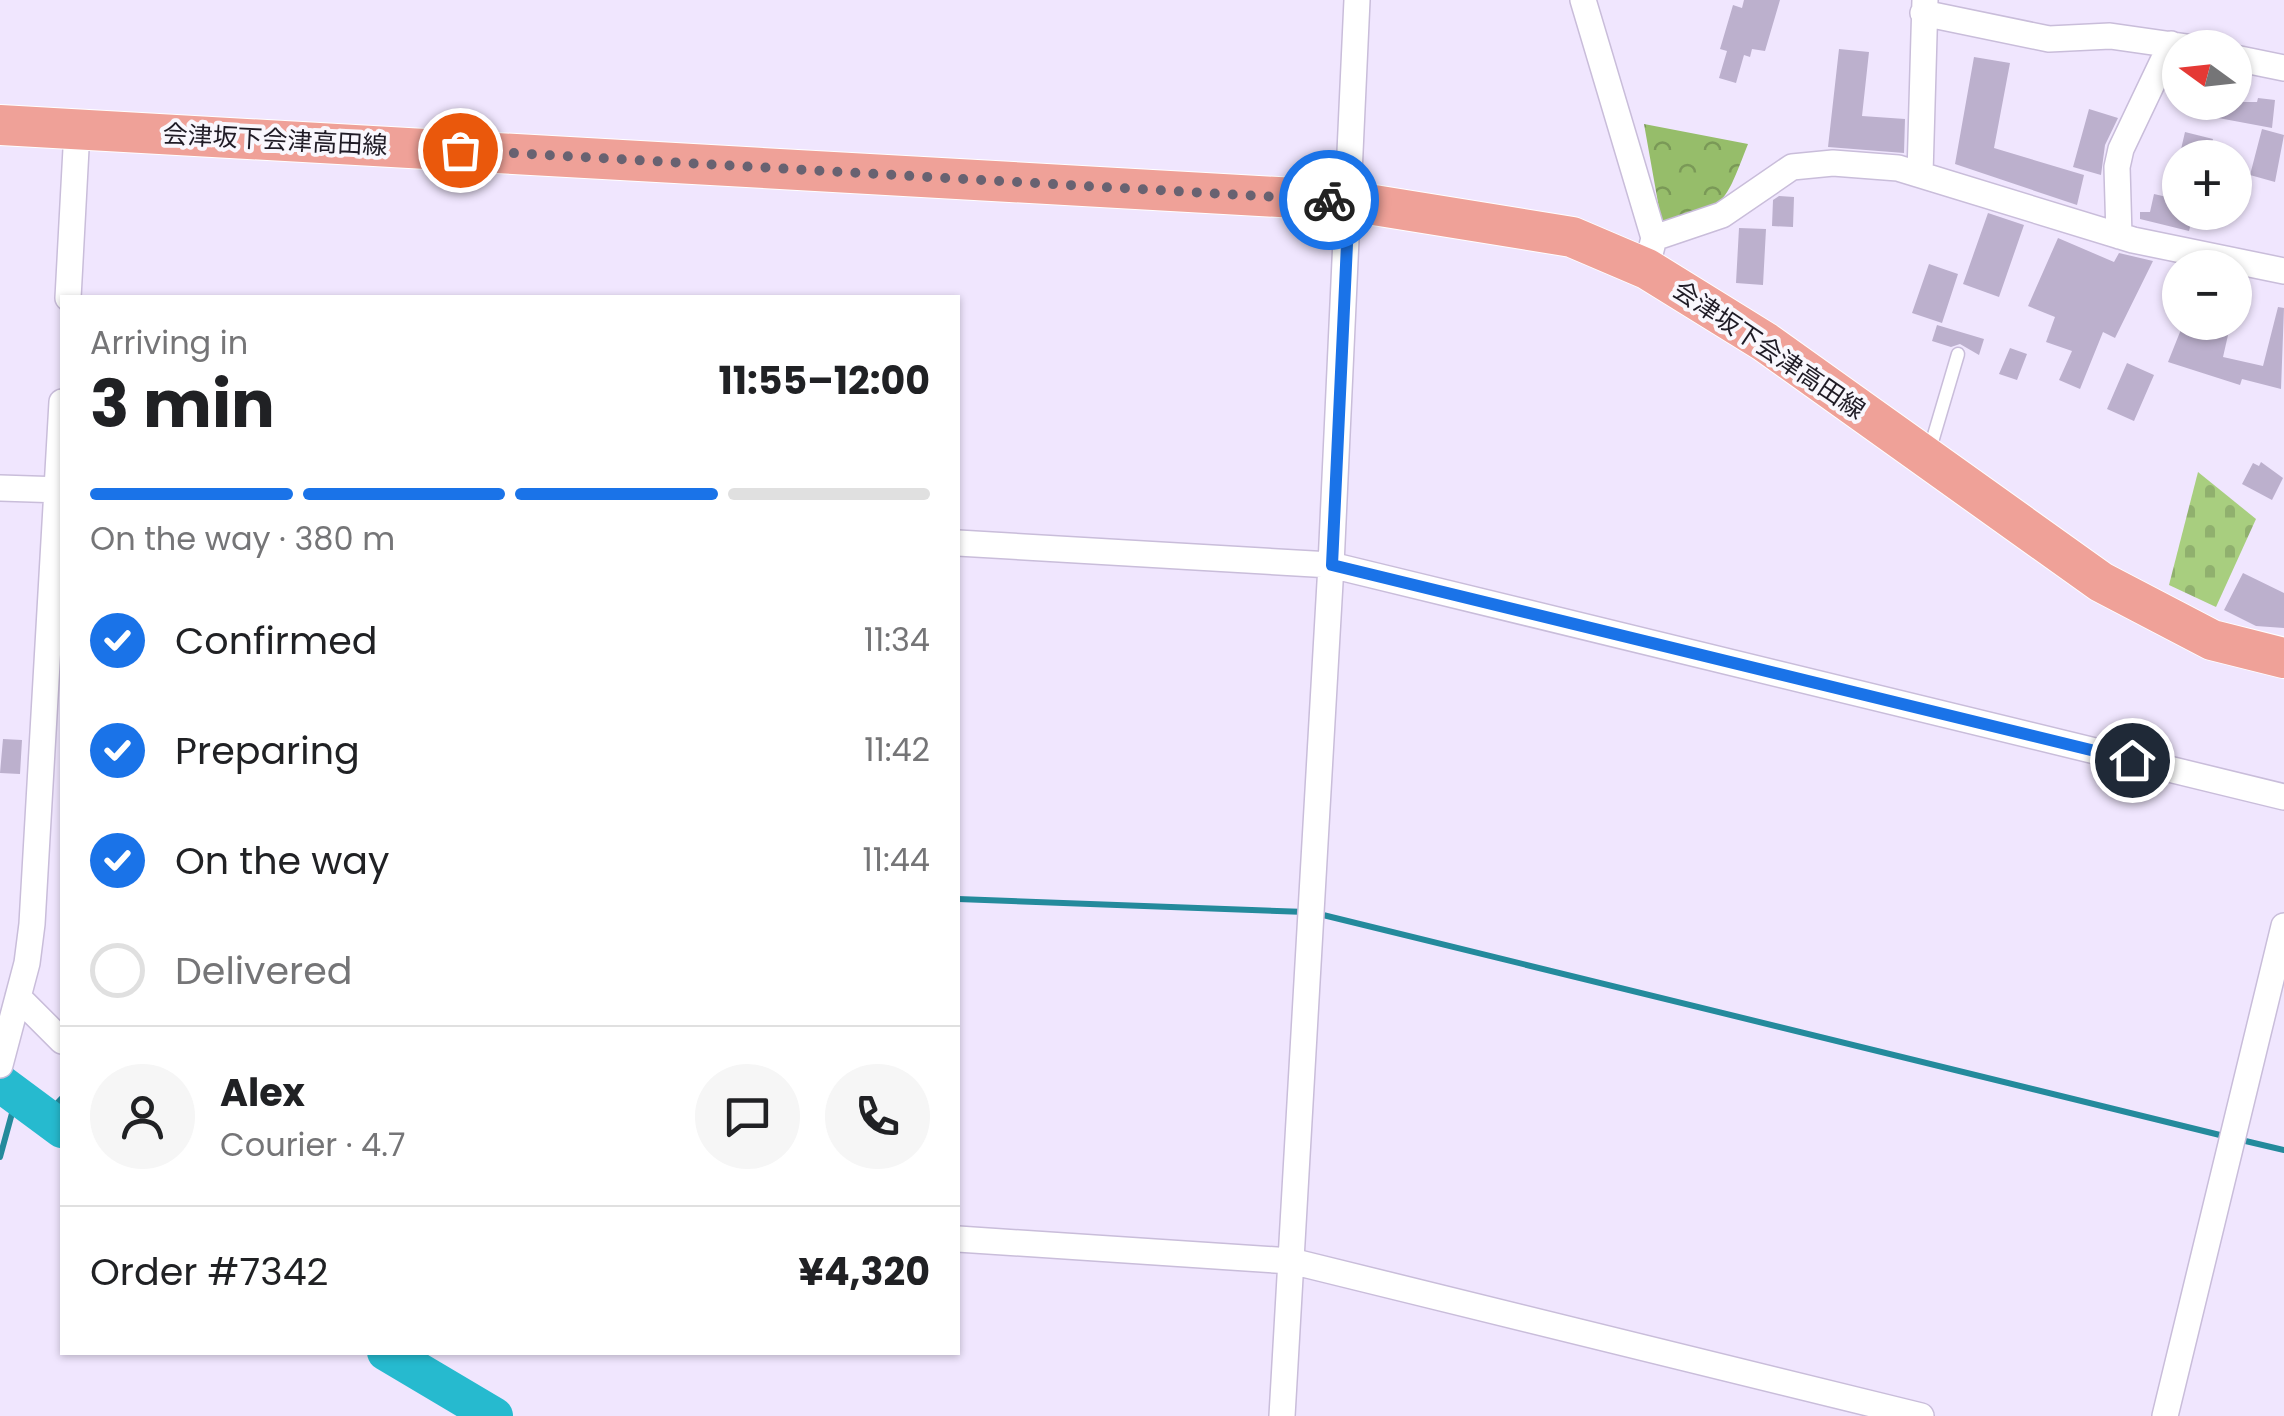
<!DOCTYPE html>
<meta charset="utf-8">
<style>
:root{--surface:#fff;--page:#f6f6f6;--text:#202124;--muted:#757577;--line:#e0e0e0;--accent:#1a73e8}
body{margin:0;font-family:Poppins,"Noto Sans JP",sans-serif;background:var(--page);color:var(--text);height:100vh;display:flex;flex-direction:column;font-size:38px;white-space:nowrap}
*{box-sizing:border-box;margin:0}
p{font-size:32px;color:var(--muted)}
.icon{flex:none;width:55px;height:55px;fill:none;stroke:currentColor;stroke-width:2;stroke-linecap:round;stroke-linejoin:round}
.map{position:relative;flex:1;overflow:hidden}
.details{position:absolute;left:60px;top:295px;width:900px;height:1060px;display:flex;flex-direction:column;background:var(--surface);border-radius:0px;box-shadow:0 2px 8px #0004}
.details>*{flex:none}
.needle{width:65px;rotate:285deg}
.buttons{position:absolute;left:2162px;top:30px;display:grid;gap:20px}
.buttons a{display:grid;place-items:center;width:90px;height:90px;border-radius:50%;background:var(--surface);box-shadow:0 2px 8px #0004;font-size:50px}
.pin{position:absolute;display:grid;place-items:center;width:85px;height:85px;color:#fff;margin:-42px;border:5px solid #fff;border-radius:50%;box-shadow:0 2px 10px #0007}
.courier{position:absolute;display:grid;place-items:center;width:100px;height:100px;margin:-50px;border:8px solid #1a73e8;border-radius:50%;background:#fff;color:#222;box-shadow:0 2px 12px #0007}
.overview em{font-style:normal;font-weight:700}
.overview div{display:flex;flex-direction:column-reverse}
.overview{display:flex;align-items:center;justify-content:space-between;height:170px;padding:0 30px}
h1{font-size:65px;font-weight:700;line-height:75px}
.bar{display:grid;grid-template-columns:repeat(4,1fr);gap:15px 10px;align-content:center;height:120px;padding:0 30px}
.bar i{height:12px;border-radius:8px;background:var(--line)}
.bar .selected{background:var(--accent)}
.bar p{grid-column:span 4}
.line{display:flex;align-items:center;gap:25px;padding:0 30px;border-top:2px solid var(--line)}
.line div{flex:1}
.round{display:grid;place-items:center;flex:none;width:105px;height:105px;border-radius:52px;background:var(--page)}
ol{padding:0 30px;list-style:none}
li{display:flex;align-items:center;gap:30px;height:110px}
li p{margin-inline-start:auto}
li .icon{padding:10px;border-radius:50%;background:var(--accent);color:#fff;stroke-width:4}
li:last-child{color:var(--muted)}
li i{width:55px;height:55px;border:5px solid var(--line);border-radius:50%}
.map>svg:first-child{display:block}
</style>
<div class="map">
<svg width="2284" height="1416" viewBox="0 0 2284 1416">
<defs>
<pattern id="forest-crowns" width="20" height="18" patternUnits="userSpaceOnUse" patternTransform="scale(2.5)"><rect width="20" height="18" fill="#96bd6a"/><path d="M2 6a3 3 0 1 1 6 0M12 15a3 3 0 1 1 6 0" fill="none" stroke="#7a9957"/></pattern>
<pattern id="cemetery-stones" width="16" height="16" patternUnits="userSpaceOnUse" patternTransform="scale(2.5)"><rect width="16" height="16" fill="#a8ce7f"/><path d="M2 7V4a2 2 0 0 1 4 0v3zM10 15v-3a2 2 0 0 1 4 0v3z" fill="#90b06e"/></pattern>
</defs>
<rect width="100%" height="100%" fill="#f0e6fe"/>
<!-- forest -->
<path fill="url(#forest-crowns)" d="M 1644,124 L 1748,144 C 1724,205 1727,207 1662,225 Z"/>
<!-- cemetery -->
<path fill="url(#cemetery-stones)" d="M 2198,472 L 2256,519 L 2216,607 L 2169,585 Z"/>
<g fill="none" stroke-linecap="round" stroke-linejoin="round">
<!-- stream -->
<path stroke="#248a9c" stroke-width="6" d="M 958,899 L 1306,912
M 1319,914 L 2224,1136
M 45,1116 L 62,1098
M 2237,1139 L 2284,1150
M 0,1157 L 17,1095"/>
<!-- river -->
<path stroke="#26bacf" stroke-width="38" d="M 0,1083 L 62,1129
M 386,1352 L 494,1416"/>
</g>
<!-- building -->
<path fill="#bcb0cd" d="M 1744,0 L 1780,0 L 1765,51 L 1752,49 L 1750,57 L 1744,55 L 1736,83 L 1719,78 L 1727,51 L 1720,49 L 1733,5 L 1742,8 Z
M 1839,49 L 1869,52 L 1862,116 L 1905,119 L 1904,153 L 1828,147 Z
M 1974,57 L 2010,63 L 1994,148 L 2084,175 L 2077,205 L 1955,164 Z
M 2258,98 L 2275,100 L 2272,128 L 2181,111 L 2182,102 L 2257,102 Z
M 2089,109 L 2118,118 L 2105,145 L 2101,175 L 2073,167 Z
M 2262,129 L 2284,135 L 2275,182 L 2250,175 Z
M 2185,132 L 2213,139 L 2208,158 L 2179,158 Z
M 2154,194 L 2180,200 L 2180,212 L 2194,212 L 2189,231 L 2140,219 L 2140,212 L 2150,212 Z
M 1779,196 L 1794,197 L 1793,227 L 1772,226 L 1773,200 Z
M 1988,213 L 2024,225 L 1999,297 L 1963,284 Z
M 1739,228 L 1766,229 L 1763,285 L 1736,283 Z
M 2058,238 L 2114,262 L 2119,253 L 2153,261 L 2115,338 L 2103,332 L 2080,389 L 2059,380 L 2072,351 L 2046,342 L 2055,317 L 2028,306 Z
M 1929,264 L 1958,274 L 1942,323 L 1912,313 Z
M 2278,307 L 2284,308 L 2281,389 L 2242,379 L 2240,385 L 2168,362 L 2184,322 L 2231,322 L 2223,357 L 2263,366 Z
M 1937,325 L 1984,339 L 1979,355 L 1960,344 L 1951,347 L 1932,341 Z
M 2010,348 L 2027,354 L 2017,380 L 1999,374 Z
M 2127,363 L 2154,375 L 2134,421 L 2107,409 Z
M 2261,462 L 2283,478 L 2272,500 L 2242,484 L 2253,463 L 2259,466 Z
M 2243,573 L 2284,593 L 2284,628 L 2256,626 L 2224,610 Z
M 3,739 L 22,740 L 20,774 L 0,773 Z"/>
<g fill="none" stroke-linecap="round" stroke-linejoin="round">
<defs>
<path id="lane" d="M 1929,452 L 1958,354"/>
<path id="street" d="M 1583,0 L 1654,238 L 1651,250
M 1923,13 L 2049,39 L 2110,36 L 2194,48
M 2235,58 L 2284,68
M 1920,174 L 1925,0
M 2119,236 L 2117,167 L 2121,149 L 2171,44
M 1654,238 L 1722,215 L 1792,167 L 1833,163 L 1898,168 L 2133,240 L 2284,271
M 68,298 L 77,130
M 0,488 L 62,490
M 958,543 L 1331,565 L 2284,797
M 18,997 L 62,1041
M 0,1065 L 27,963 L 32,924 L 62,402
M 958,1239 L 1291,1261 L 1921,1416
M 1282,1416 L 1331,565 L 1357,0
M 2165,1416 L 2284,926"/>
<path id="primary" d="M 0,125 L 1349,201 L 1572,237 L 1647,269 L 1765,342 L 2101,582 L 2212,640 L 2284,658"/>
</defs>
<!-- lane casing -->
<use href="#lane" stroke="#c9bdda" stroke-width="15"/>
<!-- street casing -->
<use href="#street" stroke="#c9bdda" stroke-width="28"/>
<!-- primary casing -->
<use href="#primary" stroke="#fff" stroke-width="42"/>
<!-- lane -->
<use href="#lane" stroke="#fff" stroke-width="12"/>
<!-- street -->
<use href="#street" stroke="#fff" stroke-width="25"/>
<!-- primary -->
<use href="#primary" stroke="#efa198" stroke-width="40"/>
</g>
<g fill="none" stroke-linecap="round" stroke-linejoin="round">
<!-- done -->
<path stroke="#686271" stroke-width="10" stroke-dasharray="0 18" d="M 460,150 L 1329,200"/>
<!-- route -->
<path stroke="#1a73e8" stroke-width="12" d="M 1329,200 L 1349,201 L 1332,565 L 2132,760"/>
</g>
<g text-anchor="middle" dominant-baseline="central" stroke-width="8" stroke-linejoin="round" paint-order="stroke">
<!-- street labels -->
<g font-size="25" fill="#1f1b25" stroke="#f9f7fd">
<text transform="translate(275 140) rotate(3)">会津坂下会津高田線</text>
<text transform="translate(1769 350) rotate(34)">会津坂下会津高田線</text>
</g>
</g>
</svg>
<div class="buttons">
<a><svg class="needle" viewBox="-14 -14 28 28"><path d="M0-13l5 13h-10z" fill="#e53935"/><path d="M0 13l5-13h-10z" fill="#757577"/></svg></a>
<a>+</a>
<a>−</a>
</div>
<div class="pin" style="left:460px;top:150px;background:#ea580c"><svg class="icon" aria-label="bag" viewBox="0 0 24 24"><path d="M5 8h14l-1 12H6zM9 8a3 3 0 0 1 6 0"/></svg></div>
<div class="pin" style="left:2132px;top:760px;background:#1f2937"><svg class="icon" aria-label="home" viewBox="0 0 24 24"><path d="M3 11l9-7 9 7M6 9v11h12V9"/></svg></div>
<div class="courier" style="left:1329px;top:200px"><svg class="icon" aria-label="bike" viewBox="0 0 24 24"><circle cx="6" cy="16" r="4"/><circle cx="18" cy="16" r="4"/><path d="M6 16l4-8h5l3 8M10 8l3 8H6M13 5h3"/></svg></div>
<section class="details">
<div class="overview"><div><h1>3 min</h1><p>Arriving in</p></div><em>11:55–12:00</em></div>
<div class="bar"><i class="selected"></i><i class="selected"></i><i class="selected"></i><i></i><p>On the way · 380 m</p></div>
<ol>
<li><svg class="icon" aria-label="check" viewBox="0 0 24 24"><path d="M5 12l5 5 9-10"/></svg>Confirmed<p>11:34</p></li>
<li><svg class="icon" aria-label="check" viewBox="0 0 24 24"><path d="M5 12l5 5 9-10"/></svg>Preparing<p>11:42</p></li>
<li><svg class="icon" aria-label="check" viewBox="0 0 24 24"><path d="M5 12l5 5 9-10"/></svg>On the way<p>11:44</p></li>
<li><i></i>Delivered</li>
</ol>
<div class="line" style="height:180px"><a class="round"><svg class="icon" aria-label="person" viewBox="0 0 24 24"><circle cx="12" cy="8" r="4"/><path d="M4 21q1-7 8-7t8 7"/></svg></a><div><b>Alex</b><p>Courier · 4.7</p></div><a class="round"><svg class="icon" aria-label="chat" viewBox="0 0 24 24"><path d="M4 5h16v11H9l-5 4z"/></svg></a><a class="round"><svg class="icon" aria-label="phone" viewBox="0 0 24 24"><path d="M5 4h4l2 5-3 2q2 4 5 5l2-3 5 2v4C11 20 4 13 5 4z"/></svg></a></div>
<div class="line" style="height:130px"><div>Order #7342</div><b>¥4,320</b></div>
</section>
</div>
